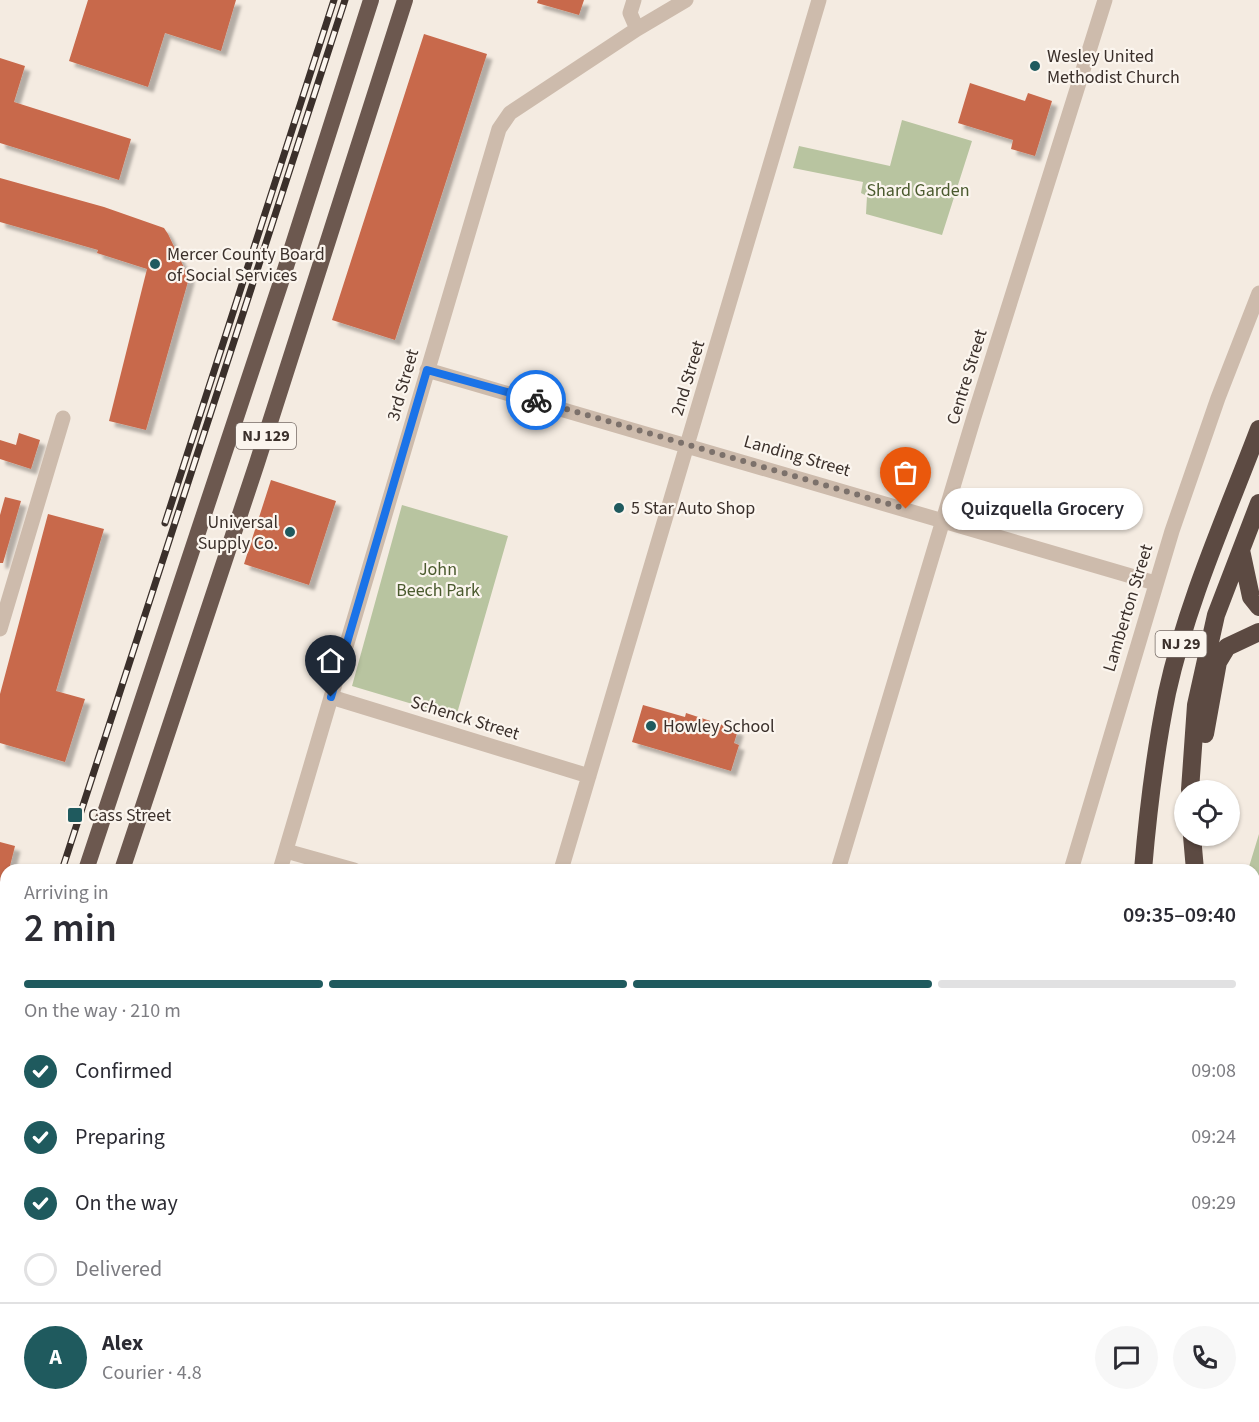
<!DOCTYPE html>
<meta charset="utf-8">
<style>
:root{--surface:#fff;--page:#f7f7f7;--text:#2b2b33;--muted:#7c7c81;--line:#e1e1e2;--accent:#1f5a5e}
body{margin:0;font-family:"Source Sans 3",sans-serif;background:var(--page);color:var(--text);height:100vh;display:flex;flex-direction:column;font-size:22px;white-space:nowrap}
*{box-sizing:border-box;margin:0}
p{font-size:20px;color:var(--muted)}
.icon{flex:none;width:33px;height:33px;fill:none;stroke:currentColor;stroke-width:2;stroke-linecap:round;stroke-linejoin:round}
.map{position:relative;flex:1;overflow:hidden}
.side{position:absolute;left:0px;top:864px;width:1260px;height:558px;display:flex;flex-direction:column;background:var(--surface);border-radius:18px 18px 0 0;box-shadow:0 2px 4px #0004}
.side>*{flex:none}
.tools{position:absolute;left:1174px;top:780px;display:grid;gap:12px}
.tools a{display:grid;place-items:center;width:66px;height:66px;border-radius:50%;background:var(--surface);box-shadow:0 2px 4px #0004;font-size:30px}
.pin{position:absolute;display:grid;place-items:center;width:51px;height:51px;color:#fff;margin:-62px -26px;border-radius:50% 50% 50% 0;rotate:-45deg;box-shadow:0 0 6px #0007}
.pin .icon{rotate:45deg}
.courier{position:absolute;display:grid;place-items:center;width:60px;height:60px;margin:-30px;border:4px solid #1a73e8;border-radius:50%;background:#fff;color:#222;box-shadow:0 2px 8px #0007}
.bubble{position:absolute;height:42px;border-radius:21px;background:var(--surface);box-shadow:0 2px 4px #0004;font-size:20px;font-weight:600;line-height:42px;text-align:center}
.head em{font-style:normal;font-weight:600}
.head div{display:flex;flex-direction:column-reverse}
.head{display:flex;align-items:center;justify-content:space-between;height:102px;padding:0 24px}
h1{font-size:39px;font-weight:600;line-height:45px}
.bar{display:grid;grid-template-columns:repeat(4,1fr);gap:9px 6px;align-content:center;height:72px;padding:0 24px}
.bar i{height:8px;border-radius:4px;background:var(--line)}
.bar .selected{background:var(--accent)}
.bar p{grid-column:span 4}
.line{display:flex;align-items:center;gap:15px;padding:0 24px;border-top:2px solid var(--line)}
.line div{flex:1}
.round{display:grid;place-items:center;flex:none;width:63px;height:63px;border-radius:32px;background:var(--page)}
ol{padding:0 24px;list-style:none}
li{display:flex;align-items:center;gap:18px;height:66px}
li p{margin-inline-start:auto}
li .icon{padding:6px;border-radius:50%;background:var(--accent);color:#fff;stroke-width:4}
li:last-child{color:var(--muted)}
li i{width:33px;height:33px;border:3px solid var(--line);border-radius:50%}
.map>svg:first-child{display:block}
</style>
<div class="map">
<svg width="1259" height="1422" viewBox="0 0 1259 1422">
<defs>
<filter id="shadow"><feDropShadow dx="5.5" dy="5.5" stdDeviation="1.5" flood-color="#0004"/></filter>
</defs>
<rect width="100%" height="100%" fill="#f4ebe1"/>
<!-- green -->
<path fill="#b8c4a0" d="M 902,120 L 972,141 L 942,235 L 866,214 L 867,196 L 861,193 L 863,182 L 793,168 L 799,146 L 890,166 Z
M 402,505 L 508,536 L 456,717 L 352,686 Z
M 1259,834 L 1259,929 L 1254,900 L 1254,870 L 1248,870 Z"/>
<!-- building -->
<path fill="#c8694b" filter="url(#shadow)" d="M 88,0 L 236,0 L 221,51 L 165,33 L 148,87 L 69,61 Z
M 538,0 L 584,0 L 579,15 L 537,3 Z
M 424,34 L 487,54 L 395,340 L 332,320 Z
M 0,58 L 25,66 L 14,102 L 131,139 L 119,180 L 0,143 Z
M 970,83 L 1025,101 L 1028,93 L 1052,101 L 1035,156 L 1011,149 L 1013,140 L 958,123 Z
M 0,178 L 104,207 L 164,228 L 168,234 L 189,278 L 146,430 L 109,421 L 147,269 L 97,253 L 98,250 L 0,222 Z
M 19,433 L 40,440 L 31,469 L 0,459 L 0,440 L 16,445 Z
M 271,480 L 336,501 L 309,585 L 244,564 Z
M 5,497 L 21,501 L 3,563 L 0,563 L 0,515 Z
M 48,514 L 104,529 L 56,691 L 85,699 L 65,762 L 0,743 L 0,694 Z
M 643,705 L 685,717 L 686,713 L 738,730 L 734,743 L 739,745 L 731,771 L 632,742 Z
M 0,842 L 15,846 L 9,870 L 6,870 L 4,888 L 0,888 Z"/>
<g fill="none" stroke-linecap="round" stroke-linejoin="round">
<!-- minor -->
<path stroke="#cdbbac" stroke-width="15" d="M 634,0 L 630,13 L 637,29
M 427,370 L 1155,583
M 0,629 L 63,418
M 331,697 L 589,776
M 286,851 L 354,870
M 280,870 L 499,129 L 510,113 L 637,29 L 686,0
M 561,870 L 819,0
M 1071,870 L 1172,531 L 1218,398 L 1259,293
M 397,1422 L 399,1416
M 907,1422 L 909,1416"/>
<!-- tertiary -->
<path stroke="#cdbbac" stroke-width="15" d="M 838,870 L 974,417 L 1105,0
M 0,949 L 6,951
M 1254,1246 L 1259,1246
M 1254,1265 L 1259,1264
M 671,1422 L 673,1416"/>
<!-- trunk -->
<path stroke="#6c584f" stroke-width="16" d="M 86,870 L 283,276 L 371,0
M 122,870 L 257,463 L 405,0
M 0,1151 L 6,1132
M 0,1239 L 6,1220
M 1090,1416 L 1092,1422
M 1123,1416 L 1124,1422
M 1075,1422 L 1076,1416"/>
<!-- motorway -->
<path stroke="#5c4a42" stroke-width="18" d="M 1241,550 L 1251,597 L 1259,607
M 1205,734 L 1218,662 L 1227,647 L 1259,632
M 1190,790 L 1196,705 L 1216,615 L 1259,503
M 1192,836 L 1195,870
M 1143,870 C 1148,810 1155,752 1167,693 C 1187,602 1226,516 1259,429
M 1254,1187 L 1259,1219"/>
<defs>
<path id="rail" d="M 165,523 L 334,0
M 62,870 L 345,0
M 0,1032 L 6,1014
M 0,1061 L 6,1043"/>
</defs>
<!-- rail casing -->
<use href="#rail" stroke="#3b302b" stroke-width="7"/>
<!-- rail -->
<use href="#rail" stroke="#fbf5ee" stroke-width="4.5" stroke-dasharray="14" stroke-linecap="butt"/>
</g>
<g fill="none" stroke-linecap="round" stroke-linejoin="round">
<!-- done -->
<path stroke="#7c716b" stroke-width="6" stroke-dasharray="0 10.8" d="M 536,400 L 906,509"/>
<!-- route -->
<path stroke="#1a73e8" stroke-width="8" d="M 331,697 L 427,370 L 536,400"/>
</g>
<!-- markers -->
<g fill="#1f5a5e" stroke="#fbf5ee" stroke-width="2">
<circle cx="1035" cy="66" r="6"/>
<circle cx="155" cy="264" r="6"/>
<circle cx="619" cy="508" r="6"/>
<circle cx="290" cy="532" r="6"/>
<circle cx="651" cy="726" r="6"/>
<rect x="67" y="807" width="16" height="16" rx="3"/>
</g>
<g text-anchor="middle" dominant-baseline="central" stroke-width="4.5" stroke-linejoin="round" paint-order="stroke">
<!-- shield labels -->
<g fill="#fbf5ee" stroke="#756b66" stroke-width="1.5">
<rect x="236" y="423" width="60" height="26" rx="4.5"/>
<rect x="1155.5" y="631" width="51" height="26" rx="4.5"/>
</g>
<g font-size="16" font-weight="bold" fill="#3b302b">
<text x="266" y="436">NJ 129</text>
<text x="1181" y="644">NJ 29</text>
</g>
<!-- poi labels -->
<g font-size="18" fill="#3b302b" stroke="#fbf5ee" text-anchor="start">
<text x="1047" y="56">Wesley United<tspan x="1047" dy="21">Methodist Church</tspan></text>
<text x="167" y="254">Mercer County Board<tspan x="167" dy="21">of Social Services</tspan></text>
<text x="631" y="508">5 Star Auto Shop</text>
<text x="278" y="522" text-anchor="end">Universal<tspan x="278" dy="21">Supply Co.</tspan></text>
<text x="663" y="726">Howley School</text>
<text x="88" y="815">Cass Street</text>
</g>
<!-- park labels -->
<g font-size="18" fill="#4a5a2e" stroke="#fbf5ee">
<text x="918" y="190">Shard Garden</text>
<text x="438" y="569">John<tspan x="438" dy="21">Beech Park</tspan></text>
</g>
<!-- street labels -->
<g font-size="18" fill="#3b302b" stroke="#fbf5ee">
<text transform="translate(967 377) rotate(-73)">Centre Street</text>
<text transform="translate(688 378) rotate(-73)">2nd Street</text>
<text transform="translate(403 385) rotate(-74)">3rd Street</text>
<text transform="translate(797 456) rotate(16)">Landing Street</text>
<text transform="translate(1128 608) rotate(-73)">Lamberton Street</text>
<text transform="translate(465 718) rotate(17)">Schenck Street</text>
</g>
</g>
</svg>
<div class="tools">
<a><svg class="icon" aria-label="locate" viewBox="0 0 24 24"><circle cx="12" cy="12" r="6"/><path d="M12 2v4M12 18v4M2 12h4M18 12h4"/></svg></a>
</div>
<div class="pin" style="left:906px;top:509px;background:#ea580c"><svg class="icon" aria-label="bag" viewBox="0 0 24 24"><path d="M5 8h14l-1 12H6zM9 8a3 3 0 0 1 6 0"/></svg></div>
<div class="pin" style="left:331px;top:697px;background:#1f2937"><svg class="icon" aria-label="home" viewBox="0 0 24 24"><path d="M3 11l9-7 9 7M6 9v11h12V9"/></svg></div>
<div class="courier" style="left:536px;top:400px"><svg class="icon" aria-label="bike" viewBox="0 0 24 24"><circle cx="6" cy="16" r="4"/><circle cx="18" cy="16" r="4"/><path d="M6 16l4-8h5l3 8M10 8l3 8H6M13 5h3"/></svg></div>
<div class="bubble" style="left:942px;top:488px;width:201px">Quizquella Grocery</div>
<section class="side">
<div class="head"><div><h1>2 min</h1><p>Arriving in</p></div><em>09:35–09:40</em></div>
<div class="bar"><i class="selected"></i><i class="selected"></i><i class="selected"></i><i></i><p>On the way · 210 m</p></div>
<ol>
<li><svg class="icon" aria-label="check" viewBox="0 0 24 24"><path d="M5 12l5 5 9-10"/></svg>Confirmed<p>09:08</p></li>
<li><svg class="icon" aria-label="check" viewBox="0 0 24 24"><path d="M5 12l5 5 9-10"/></svg>Preparing<p>09:24</p></li>
<li><svg class="icon" aria-label="check" viewBox="0 0 24 24"><path d="M5 12l5 5 9-10"/></svg>On the way<p>09:29</p></li>
<li><i></i>Delivered</li>
</ol>
<div class="line" style="height:108px"><b class="round" style="background:var(--accent);color:#fff">A</b><div><b>Alex</b><p>Courier · 4.8</p></div><a class="round"><svg class="icon" aria-label="chat" viewBox="0 0 24 24"><path d="M4 5h16v11H9l-5 4z"/></svg></a><a class="round"><svg class="icon" aria-label="phone" viewBox="0 0 24 24"><path d="M5 4h4l2 5-3 2q2 4 5 5l2-3 5 2v4C11 20 4 13 5 4z"/></svg></a></div>
</section>
</div>
